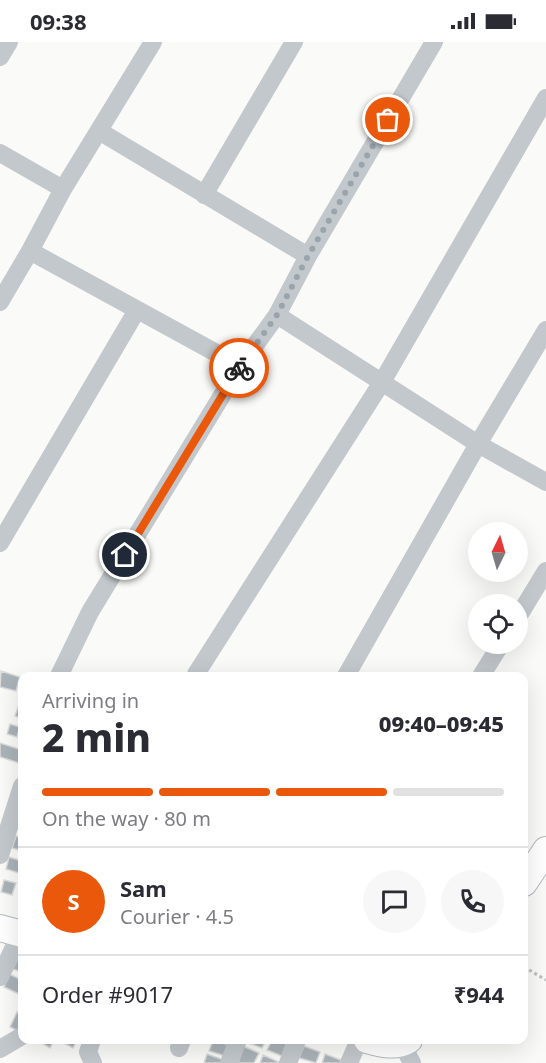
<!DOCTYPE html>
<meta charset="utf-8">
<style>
:root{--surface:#fff;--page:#f7f7f7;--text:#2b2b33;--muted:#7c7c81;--line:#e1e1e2;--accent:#ea580c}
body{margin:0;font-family:"Noto Sans",sans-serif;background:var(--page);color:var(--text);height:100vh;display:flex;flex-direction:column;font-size:22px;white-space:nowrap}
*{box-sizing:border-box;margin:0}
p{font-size:20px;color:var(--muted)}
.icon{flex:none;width:33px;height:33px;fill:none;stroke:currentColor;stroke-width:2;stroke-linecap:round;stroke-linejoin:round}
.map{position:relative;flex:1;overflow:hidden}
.sheet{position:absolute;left:18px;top:630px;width:510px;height:372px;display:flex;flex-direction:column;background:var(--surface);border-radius:12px;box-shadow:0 6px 24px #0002}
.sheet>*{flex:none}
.needle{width:39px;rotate:5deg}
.tools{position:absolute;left:468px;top:480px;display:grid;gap:12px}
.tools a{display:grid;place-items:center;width:60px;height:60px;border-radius:50%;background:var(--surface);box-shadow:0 6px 24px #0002;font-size:30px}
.pin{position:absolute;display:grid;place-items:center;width:51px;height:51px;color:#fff;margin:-26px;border:3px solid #fff;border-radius:50%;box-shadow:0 2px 6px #0007}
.courier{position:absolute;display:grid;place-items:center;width:60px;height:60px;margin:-30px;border:4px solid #ea580c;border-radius:50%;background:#fff;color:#222;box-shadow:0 2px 8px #0007}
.summary em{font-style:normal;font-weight:800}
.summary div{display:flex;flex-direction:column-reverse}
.summary{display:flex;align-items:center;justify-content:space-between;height:102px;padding:0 24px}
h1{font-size:39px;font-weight:800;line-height:45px}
.bar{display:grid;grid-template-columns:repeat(4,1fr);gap:9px 6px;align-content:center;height:72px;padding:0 24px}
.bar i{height:8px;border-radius:4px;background:var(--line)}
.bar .current{background:var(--accent)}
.bar p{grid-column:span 4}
.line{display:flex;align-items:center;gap:15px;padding:0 24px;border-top:2px solid var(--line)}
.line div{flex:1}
.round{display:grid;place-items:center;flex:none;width:63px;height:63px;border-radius:32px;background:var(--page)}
.status{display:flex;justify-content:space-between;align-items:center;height:42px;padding:0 30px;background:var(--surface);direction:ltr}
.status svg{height:16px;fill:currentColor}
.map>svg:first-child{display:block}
</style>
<div class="status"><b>09:38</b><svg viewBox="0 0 49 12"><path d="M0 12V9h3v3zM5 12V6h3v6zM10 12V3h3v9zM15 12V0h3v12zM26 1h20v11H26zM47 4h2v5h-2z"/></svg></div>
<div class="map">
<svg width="546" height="1021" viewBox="0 0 546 1021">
<rect width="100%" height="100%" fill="#fafaf8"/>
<!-- building -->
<path fill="#aab3b9" stroke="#dcdcda" stroke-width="1.5" d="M 1,629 L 20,635 L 16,649 L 0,645 Z
M 20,659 L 22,660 L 22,677 L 15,674 Z
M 10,682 L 20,685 L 17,695 L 7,692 Z
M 0,701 L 22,708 L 19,721 L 0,715 Z
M 21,775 L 22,775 L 22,789 L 17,787 Z
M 16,794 L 22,796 L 22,809 L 12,806 Z
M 9,815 L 22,819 L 22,832 L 6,827 Z
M 4,838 L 16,841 L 12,853 L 1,850 Z
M 19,914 L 22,915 L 22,930 L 13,927 Z
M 9,932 L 22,938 L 21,953 L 4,945 Z
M 17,970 L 22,973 L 22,991 L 10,985 Z
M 37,998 L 54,998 L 50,1006 Z
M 61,998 L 77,998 L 73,1006 L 60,999 Z
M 213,998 L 229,1003 L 225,1014 L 209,1009 Z
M 247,998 L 266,998 L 262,1006 L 246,1000 Z
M 272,998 L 287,1000 L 282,1014 L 267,1008 Z
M 243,1004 L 259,1011 L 254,1021 L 238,1021 Z
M 304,1004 L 320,1010 L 316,1021 L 299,1016 Z
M 207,1012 L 224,1018 L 222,1021 L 204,1021 Z
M 325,1012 L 341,1018 L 340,1021 L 322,1021 Z
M 263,1013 L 281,1021 L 260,1021 Z"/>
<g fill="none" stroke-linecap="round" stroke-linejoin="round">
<defs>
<path id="secondary" d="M 524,841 L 546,808
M 0,886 L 22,892
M 367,998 C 381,1002 396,1006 409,998"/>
</defs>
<!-- secondary casing -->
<use href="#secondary" stroke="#b3babf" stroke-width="28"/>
<!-- path -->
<path stroke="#bbbfc2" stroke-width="3" stroke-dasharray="3 3" stroke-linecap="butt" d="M 524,925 L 546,938"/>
<!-- street -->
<path stroke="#c3c8cc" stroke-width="18" d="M 0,15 L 9,0
M 99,89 L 308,214 L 277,273
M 0,111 L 63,147 L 30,209 L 240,324 L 277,273 L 478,402 L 546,440
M 63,147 L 153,0
M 204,153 L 294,0
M 308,214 L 434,0
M 0,260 L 30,209
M 0,501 L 137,268
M 518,575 L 546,529
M 196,632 L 382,340 L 546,56
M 59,634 L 90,570 L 240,324
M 346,634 L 478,402 L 546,288
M 481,634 L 501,602
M 0,813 L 22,744
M 0,935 L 20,892
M 92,998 L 88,1010 L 93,1021
M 402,1002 L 412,1021
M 179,1006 L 182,998
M 0,1007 L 22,994
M 229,1021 L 238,998
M 288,1021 L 297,998
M 349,1021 L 359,998"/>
<!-- secondary -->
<use href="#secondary" stroke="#fff" stroke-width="26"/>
</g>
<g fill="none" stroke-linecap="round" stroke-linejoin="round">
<!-- done -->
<path stroke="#99a4ac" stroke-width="6" stroke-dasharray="0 10.8" d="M 239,326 L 277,273 L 308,214 L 388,78"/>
<!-- route -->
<path stroke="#ea580c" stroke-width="8" d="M 125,513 L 239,326"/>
</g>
</svg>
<div class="tools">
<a><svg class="needle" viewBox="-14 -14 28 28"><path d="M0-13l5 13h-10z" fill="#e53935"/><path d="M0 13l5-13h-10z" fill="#7c7c81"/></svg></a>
<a><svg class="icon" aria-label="locate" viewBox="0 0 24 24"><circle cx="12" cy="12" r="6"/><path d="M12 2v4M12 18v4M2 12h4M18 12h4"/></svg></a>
</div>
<div class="pin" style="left:388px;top:78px;background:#ea580c"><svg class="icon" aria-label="bag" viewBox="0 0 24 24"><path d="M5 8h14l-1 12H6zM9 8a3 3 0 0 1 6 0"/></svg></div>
<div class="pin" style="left:125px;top:513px;background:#1f2937"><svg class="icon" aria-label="home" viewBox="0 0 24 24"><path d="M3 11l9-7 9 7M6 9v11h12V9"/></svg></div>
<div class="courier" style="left:239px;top:326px"><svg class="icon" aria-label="bike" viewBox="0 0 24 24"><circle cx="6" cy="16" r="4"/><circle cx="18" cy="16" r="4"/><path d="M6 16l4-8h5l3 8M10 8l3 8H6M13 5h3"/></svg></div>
<section class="sheet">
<div class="summary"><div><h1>2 min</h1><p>Arriving in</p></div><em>09:40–09:45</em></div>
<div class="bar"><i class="current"></i><i class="current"></i><i class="current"></i><i></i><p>On the way · 80 m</p></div>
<div class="line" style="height:108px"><b class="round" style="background:var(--accent);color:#fff">S</b><div><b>Sam</b><p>Courier · 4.5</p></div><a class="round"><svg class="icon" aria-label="chat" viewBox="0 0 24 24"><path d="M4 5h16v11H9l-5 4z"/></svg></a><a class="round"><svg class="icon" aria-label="phone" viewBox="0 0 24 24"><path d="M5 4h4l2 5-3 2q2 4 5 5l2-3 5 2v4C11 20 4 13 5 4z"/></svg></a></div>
<div class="line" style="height:78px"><div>Order #9017</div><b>₹944</b></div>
</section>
</div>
